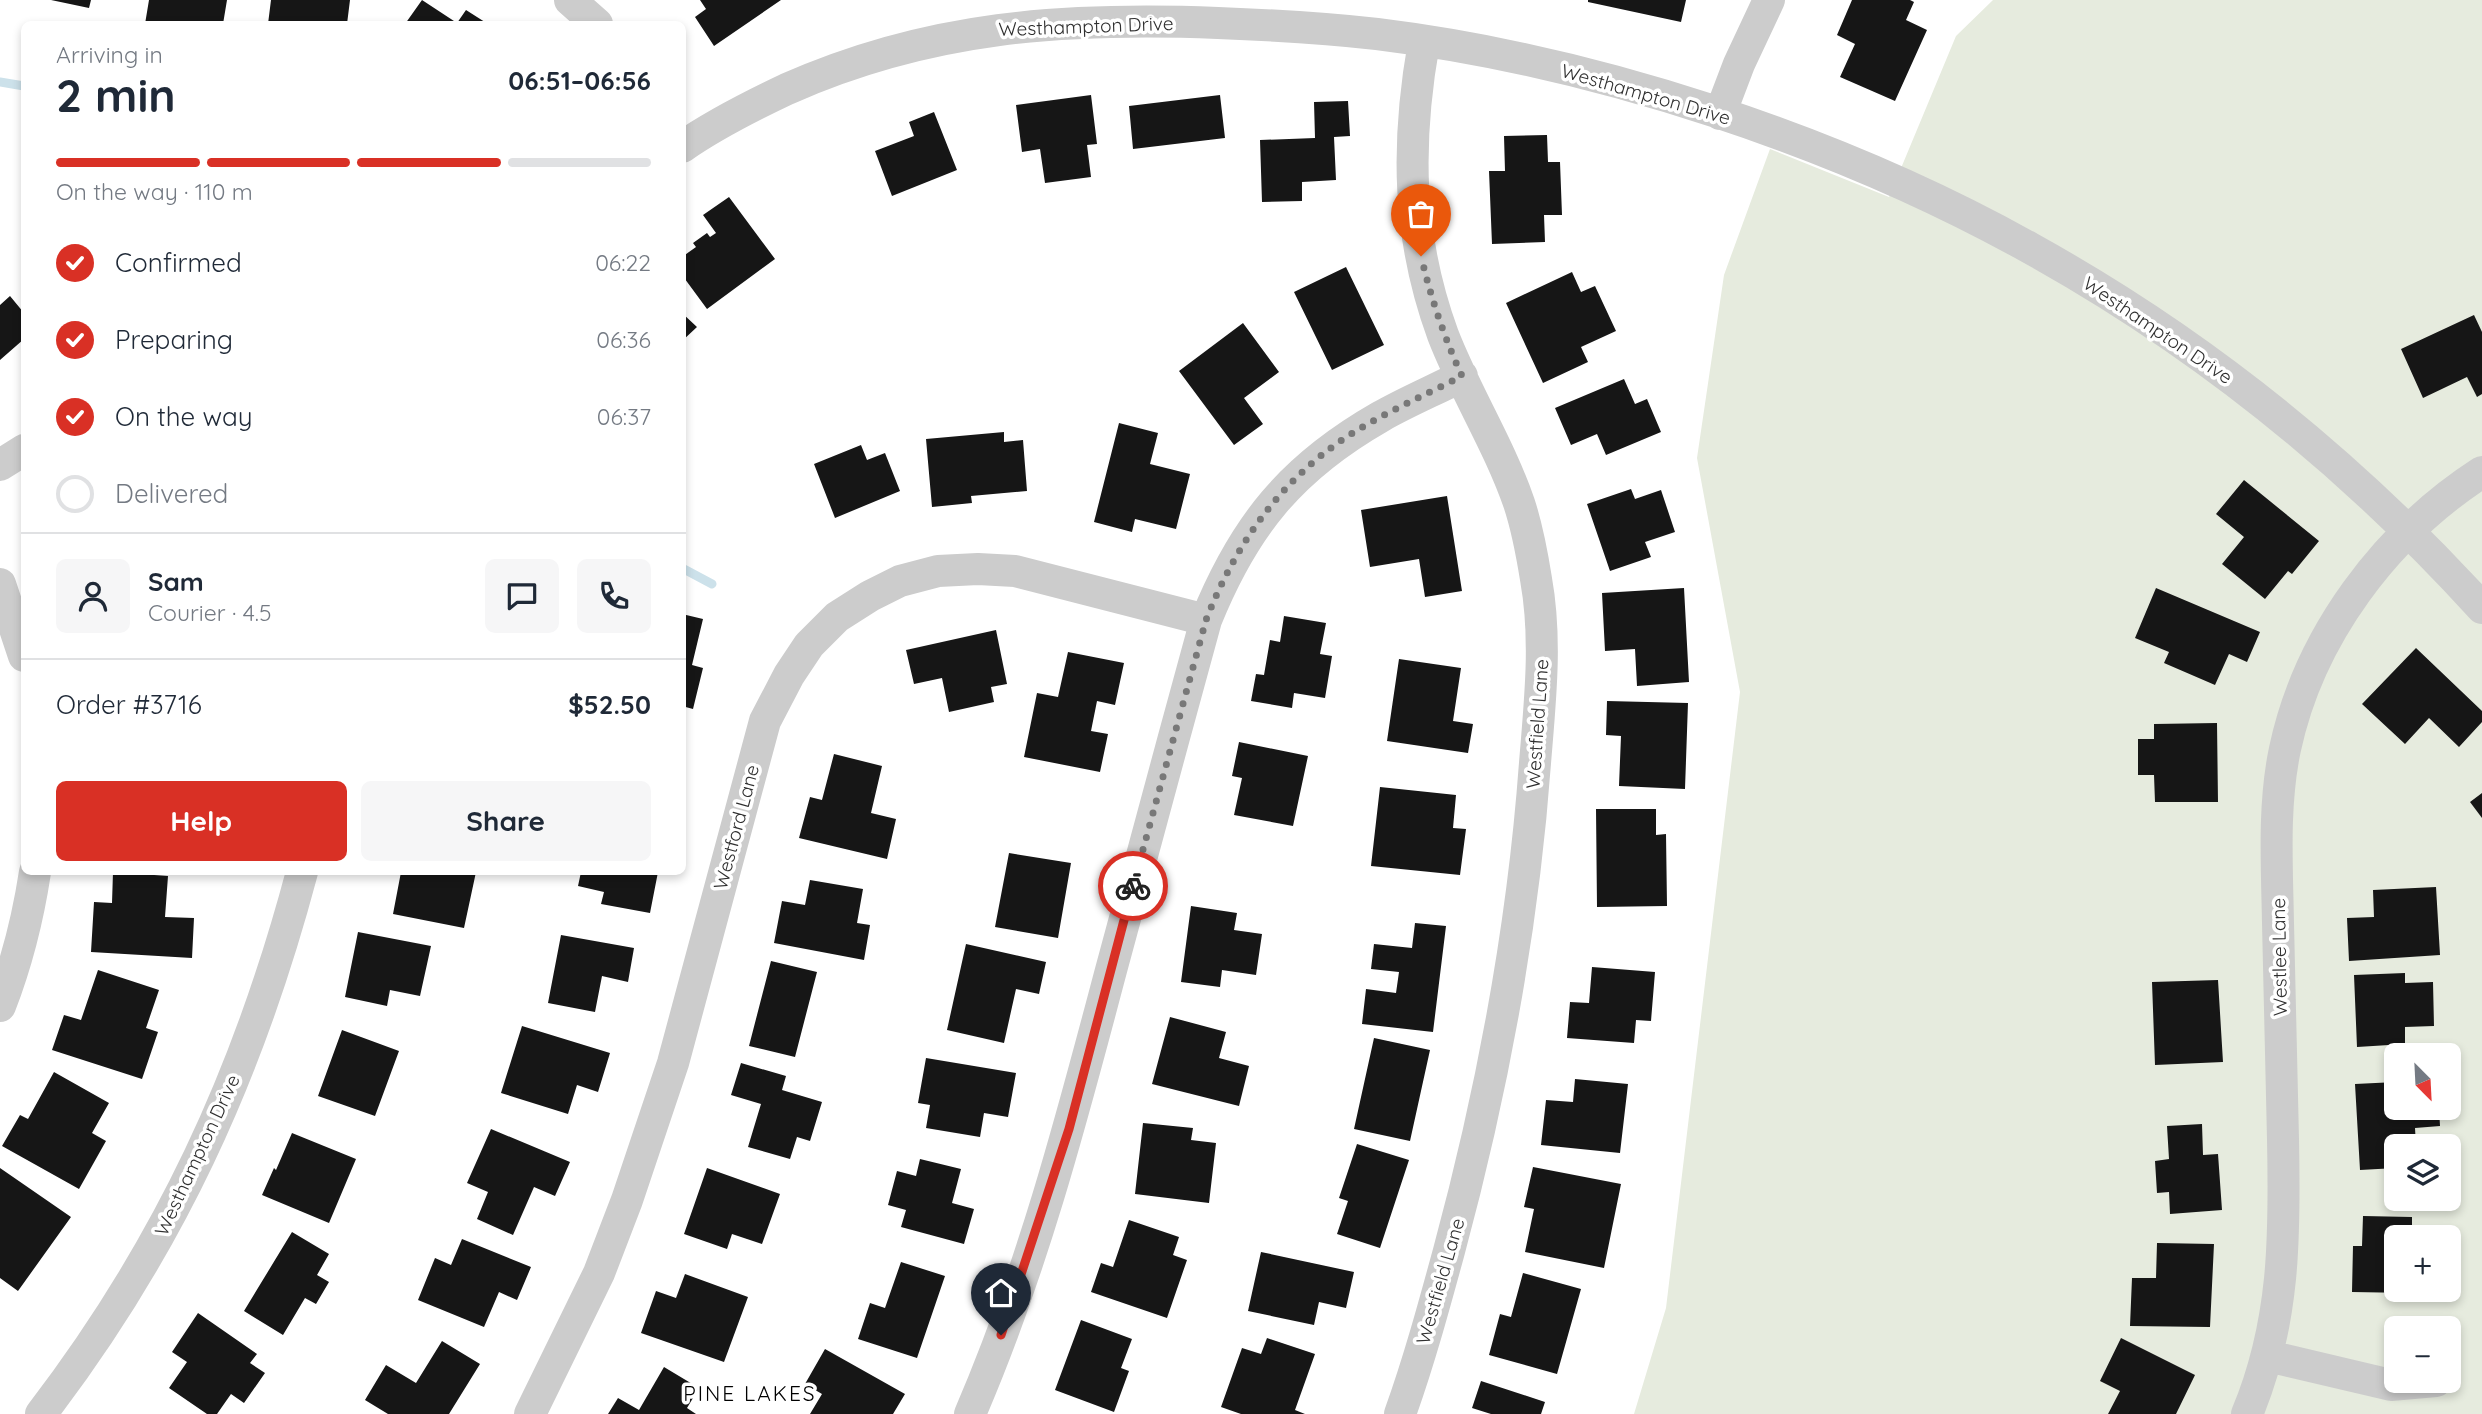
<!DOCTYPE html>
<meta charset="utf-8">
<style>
:root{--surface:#fff;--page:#f6f6f7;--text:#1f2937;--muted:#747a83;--line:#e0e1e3;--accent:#d93025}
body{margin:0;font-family:Quicksand,sans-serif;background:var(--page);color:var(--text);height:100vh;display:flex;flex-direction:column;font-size:26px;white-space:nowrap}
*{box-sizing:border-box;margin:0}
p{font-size:23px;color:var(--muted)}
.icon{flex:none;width:38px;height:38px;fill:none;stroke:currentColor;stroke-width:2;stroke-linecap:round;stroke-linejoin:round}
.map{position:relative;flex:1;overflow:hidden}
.sheet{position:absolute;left:21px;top:21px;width:665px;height:854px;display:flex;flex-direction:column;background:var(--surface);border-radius:10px;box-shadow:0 4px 10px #0003}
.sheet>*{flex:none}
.needle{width:46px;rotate:156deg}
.buttons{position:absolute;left:2384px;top:1043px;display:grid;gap:14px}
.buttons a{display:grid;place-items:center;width:77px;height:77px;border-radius:10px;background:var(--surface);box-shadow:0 4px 10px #0003;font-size:35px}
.pin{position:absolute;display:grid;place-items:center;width:60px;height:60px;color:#fff;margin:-72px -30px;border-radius:50% 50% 50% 0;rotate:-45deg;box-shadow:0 0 7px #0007}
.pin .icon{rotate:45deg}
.courier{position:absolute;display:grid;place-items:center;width:70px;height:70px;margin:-35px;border:5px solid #d93025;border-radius:50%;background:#fff;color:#222;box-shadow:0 2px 9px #0007}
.summary em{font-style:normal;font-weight:700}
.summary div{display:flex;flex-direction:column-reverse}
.summary{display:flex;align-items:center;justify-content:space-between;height:119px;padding:0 35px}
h1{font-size:46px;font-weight:700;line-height:52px}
.bar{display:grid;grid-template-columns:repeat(4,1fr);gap:10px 7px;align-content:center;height:84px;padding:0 35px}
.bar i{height:9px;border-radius:5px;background:var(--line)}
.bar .selected{background:var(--accent)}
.bar p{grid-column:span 4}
.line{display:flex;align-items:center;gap:18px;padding:0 35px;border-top:2px solid var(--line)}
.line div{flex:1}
.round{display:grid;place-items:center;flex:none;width:74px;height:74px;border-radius:10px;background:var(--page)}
ol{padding:0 35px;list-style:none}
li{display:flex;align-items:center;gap:21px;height:77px}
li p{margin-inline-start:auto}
li .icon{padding:7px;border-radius:50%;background:var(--accent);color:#fff;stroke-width:4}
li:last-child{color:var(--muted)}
li i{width:38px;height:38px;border:4px solid var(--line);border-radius:50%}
.button{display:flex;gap:14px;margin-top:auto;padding:14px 35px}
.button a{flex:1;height:80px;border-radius:10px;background:var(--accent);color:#fff;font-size:28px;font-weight:700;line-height:80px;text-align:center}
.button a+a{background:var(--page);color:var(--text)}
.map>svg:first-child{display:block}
</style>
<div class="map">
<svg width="2482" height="1414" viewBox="0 0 2482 1414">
<rect width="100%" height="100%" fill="#fff"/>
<!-- green -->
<path fill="#e6ebde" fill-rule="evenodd" d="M 1993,0 L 2482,0 L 2482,1414 L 1634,1414 L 1666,1308 L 1740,692 L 1697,458 L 1724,275 L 1770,149 L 1889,197 L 1956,36 ZM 2396,1055 L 2448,1055 L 2448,1108 L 2396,1108 ZM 2396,1146 L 2448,1146 L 2448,1199 L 2396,1199 ZM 2396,1237 L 2448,1237 L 2448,1290 L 2396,1290 ZM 2396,1328 L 2448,1328 L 2448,1381 L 2396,1381 Z"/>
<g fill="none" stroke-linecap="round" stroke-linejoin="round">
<!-- stream -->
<path stroke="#cce1ea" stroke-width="9" d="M 0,82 L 24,86
M 682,568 L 712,584"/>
</g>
<!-- building -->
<path fill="#161616" d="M 51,0 L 91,0 L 89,8 Z
M 149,0 L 227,0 L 223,24 L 145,24 Z
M 271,0 L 350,0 L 347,24 L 268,24 Z
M 422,0 L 457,23 L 466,10 L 488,24 L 405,24 Z
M 700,0 L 781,0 L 714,46 L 695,17 L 706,9 Z
M 1588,0 L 1686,0 L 1681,22 L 1588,2 Z
M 1852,0 L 1910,0 L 1914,2 L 1906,20 L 1927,30 L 1895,101 L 1840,77 L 1855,44 L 1837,35 Z
M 1091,95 L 1097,144 L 1087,145 L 1091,177 L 1045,183 L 1040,149 L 1022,152 L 1016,105 Z
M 1220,95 L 1225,138 L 1133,149 L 1129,106 Z
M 1348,101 L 1350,136 L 1334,137 L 1336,180 L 1302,182 L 1302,201 L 1262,202 L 1260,140 L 1315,138 L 1314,102 Z
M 934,112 L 957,170 L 892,196 L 875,151 L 914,136 L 909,122 Z
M 1547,135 L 1548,162 L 1560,162 L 1562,215 L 1544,215 L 1545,242 L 1492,244 L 1489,171 L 1505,171 L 1504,136 Z
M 729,197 L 775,259 L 707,309 L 682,275 L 682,257 L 696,247 L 693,243 L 707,233 L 710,237 L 716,233 L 703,215 Z
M 1346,267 L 1384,345 L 1332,370 L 1294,292 Z
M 1572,272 L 1581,292 L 1595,286 L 1616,331 L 1581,347 L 1588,362 L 1543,383 L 1506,303 Z
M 10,296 L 24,313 L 24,339 L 0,360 L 0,305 Z
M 682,313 L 697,327 L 682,341 Z
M 2474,315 L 2482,332 L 2482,394 L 2477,397 L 2467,377 L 2423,398 L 2401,349 Z
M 1243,323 L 1279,372 L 1244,398 L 1263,424 L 1234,445 L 1179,371 Z
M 1624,379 L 1635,404 L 1647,399 L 1661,432 L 1606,455 L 1597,434 L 1571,445 L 1555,408 Z
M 1119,423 L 1158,433 L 1150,464 L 1190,474 L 1176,529 L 1135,519 L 1132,532 L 1094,522 Z
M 1004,432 L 1004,442 L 1023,440 L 1027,491 L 971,496 L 972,503 L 932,507 L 926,439 Z
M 861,445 L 867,460 L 885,453 L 900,491 L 835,518 L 814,464 Z
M 2244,480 L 2319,541 L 2292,574 L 2288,571 L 2265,599 L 2222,564 L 2244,537 L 2216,514 Z
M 1631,489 L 1635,499 L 1661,490 L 1675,532 L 1645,542 L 1651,557 L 1610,571 L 1587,504 Z
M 1447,496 L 1462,591 L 1425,597 L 1419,559 L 1370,567 L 1361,510 Z
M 1684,588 L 1689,682 L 1637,686 L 1635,649 L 1605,651 L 1602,593 Z
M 2156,588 L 2260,632 L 2247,662 L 2229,654 L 2215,685 L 2164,663 L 2169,652 L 2135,638 Z
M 682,614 L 703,619 L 692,665 L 703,668 L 693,709 L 682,706 Z
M 1284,616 L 1326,623 L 1320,654 L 1332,656 L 1325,698 L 1294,693 L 1292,708 L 1251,701 L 1256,674 L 1264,675 L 1270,640 L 1280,642 Z
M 996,630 L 1007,684 L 991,687 L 994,702 L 949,712 L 942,678 L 914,684 L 906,650 Z
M 2416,648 L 2482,711 L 2482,722 L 2459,747 L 2429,718 L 2405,744 L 2362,704 Z
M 1068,652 L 1124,663 L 1115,705 L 1097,701 L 1091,731 L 1108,734 L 1100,772 L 1024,757 L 1037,693 L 1058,697 Z
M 1399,659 L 1461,668 L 1453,721 L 1473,724 L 1468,753 L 1387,741 Z
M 1607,701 L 1688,703 L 1685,789 L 1619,786 L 1621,736 L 1606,735 Z
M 2217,723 L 2218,802 L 2155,802 L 2154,775 L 2138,775 L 2138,739 L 2154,739 L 2154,724 Z
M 1239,742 L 1308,756 L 1293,826 L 1234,815 L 1242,778 L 1232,776 Z
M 834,754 L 882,766 L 871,813 L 896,819 L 887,859 L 799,838 L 810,797 L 822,800 Z
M 1380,787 L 1456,795 L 1453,828 L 1466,829 L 1460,875 L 1371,866 Z
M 2482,793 L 2482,818 L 2470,802 Z
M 1596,809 L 1656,809 L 1656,835 L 1666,834 L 1667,906 L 1597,907 Z
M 1009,853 L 1071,863 L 1058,938 L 995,927 Z
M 113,872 L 168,876 L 165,917 L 194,918 L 192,958 L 91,952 L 94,902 L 112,903 Z
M 401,872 L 476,872 L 464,928 L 393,914 Z
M 581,872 L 658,872 L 650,913 L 601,904 L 604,892 L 578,886 Z
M 810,880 L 863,889 L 857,923 L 870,925 L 864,960 L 774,943 L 782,901 L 805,905 Z
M 2436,887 L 2440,955 L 2349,961 L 2347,918 L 2374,917 L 2373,890 Z
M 1191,906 L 1237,913 L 1234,930 L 1262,934 L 1256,975 L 1222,970 L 1220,987 L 1181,982 Z
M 1415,923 L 1446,926 L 1433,1032 L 1362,1024 L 1366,989 L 1396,993 L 1399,972 L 1371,969 L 1374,944 L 1412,948 Z
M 358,932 L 431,946 L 420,996 L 390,990 L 387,1006 L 345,997 Z
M 561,935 L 634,948 L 628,982 L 602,976 L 595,1012 L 548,1003 Z
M 966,944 L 1046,962 L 1039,994 L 1016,989 L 1004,1043 L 947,1030 Z
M 771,961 L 817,972 L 795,1057 L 749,1046 Z
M 1592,967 L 1655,972 L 1651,1021 L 1636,1020 L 1634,1043 L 1567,1038 L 1570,1002 L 1589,1003 Z
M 98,970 L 159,990 L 146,1028 L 158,1032 L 142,1079 L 52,1050 L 64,1015 L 81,1020 Z
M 2405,973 L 2405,983 L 2433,982 L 2434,1026 L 2405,1027 L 2405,1044 L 2357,1047 L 2354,975 Z
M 2218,980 L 2223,1062 L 2155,1065 L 2152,982 Z
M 1170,1017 L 1226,1032 L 1219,1058 L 1249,1066 L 1239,1106 L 1152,1084 Z
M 522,1026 L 610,1053 L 598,1092 L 577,1085 L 568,1114 L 501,1093 Z
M 342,1030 L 399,1051 L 375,1116 L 318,1096 Z
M 1374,1038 L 1430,1050 L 1410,1141 L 1354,1129 Z
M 926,1058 L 1016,1073 L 1008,1117 L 984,1113 L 980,1137 L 926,1128 L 930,1105 L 918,1103 Z
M 741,1063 L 786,1076 L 782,1090 L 822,1102 L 810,1141 L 797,1137 L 790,1159 L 748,1147 L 761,1104 L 731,1095 Z
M 54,1072 L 109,1103 L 92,1133 L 106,1141 L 79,1189 L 2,1146 L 20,1115 L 28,1119 Z
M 1575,1079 L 1628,1084 L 1620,1153 L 1541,1145 L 1546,1100 L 1573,1102 Z
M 2396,1082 L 2396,1108 L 2439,1108 L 2440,1126 L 2415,1128 L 2416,1146 L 2396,1146 L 2396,1168 L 2360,1170 L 2355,1084 Z
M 1143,1123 L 1193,1128 L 1191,1140 L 1216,1143 L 1209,1203 L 1135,1194 Z
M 2202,1124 L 2203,1155 L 2218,1154 L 2222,1210 L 2170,1214 L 2169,1192 L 2157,1193 L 2155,1161 L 2169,1159 L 2167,1126 Z
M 491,1129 L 570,1162 L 555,1196 L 534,1187 L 513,1235 L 477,1219 L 488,1192 L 467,1183 Z
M 292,1133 L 356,1159 L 329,1223 L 262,1195 L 274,1168 L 276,1170 Z
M 1357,1144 L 1409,1160 L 1380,1248 L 1337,1234 L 1348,1201 L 1339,1198 Z
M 920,1159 L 961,1169 L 952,1203 L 974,1209 L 964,1244 L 901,1227 L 906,1210 L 888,1205 L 897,1171 L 916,1176 Z
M 1533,1167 L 1621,1184 L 1604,1268 L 1525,1252 L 1534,1209 L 1524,1207 Z
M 0,1168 L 71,1217 L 18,1291 L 0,1278 Z
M 707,1168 L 780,1194 L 762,1244 L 732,1234 L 727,1249 L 684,1234 Z
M 2363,1216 L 2412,1217 L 2412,1237 L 2396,1237 L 2396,1290 L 2411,1290 L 2411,1293 L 2352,1292 L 2353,1246 L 2362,1246 Z
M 1129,1220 L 1179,1237 L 1173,1255 L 1187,1260 L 1167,1318 L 1091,1292 L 1101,1263 L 1113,1267 Z
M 292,1232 L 329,1254 L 317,1275 L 329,1282 L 316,1304 L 305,1298 L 283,1335 L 244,1311 Z
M 462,1239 L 531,1267 L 517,1300 L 499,1292 L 484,1327 L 418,1300 L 435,1258 L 451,1265 Z
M 2157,1243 L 2214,1244 L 2210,1327 L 2130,1326 L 2132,1278 L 2156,1278 Z
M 1261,1252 L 1354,1272 L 1346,1308 L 1319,1302 L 1314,1325 L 1248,1311 Z
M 901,1262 L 945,1276 L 917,1358 L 858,1339 L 870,1303 L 885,1308 Z
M 1523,1273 L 1581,1289 L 1557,1374 L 1489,1355 L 1500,1314 L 1511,1317 Z
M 685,1274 L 748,1297 L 724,1362 L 641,1333 L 656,1291 L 676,1298 Z
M 198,1313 L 257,1354 L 250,1363 L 265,1373 L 244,1403 L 231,1394 L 217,1414 L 207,1414 L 169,1388 L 187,1362 L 172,1352 Z
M 1081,1320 L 1132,1339 L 1121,1368 L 1129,1371 L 1114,1412 L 1055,1390 Z
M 1267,1338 L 1315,1354 L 1295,1410 L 1305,1414 L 1241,1414 L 1221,1407 L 1242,1348 L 1261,1354 Z
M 2121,1338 L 2195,1375 L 2176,1414 L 2108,1414 L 2120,1391 L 2100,1381 Z
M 442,1341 L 480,1364 L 449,1414 L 388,1414 L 365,1400 L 386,1365 L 416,1383 Z
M 825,1349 L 905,1394 L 893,1414 L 810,1414 L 822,1394 L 805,1384 Z
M 664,1367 L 699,1388 L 687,1408 L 696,1414 L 608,1414 L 618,1398 L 639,1410 Z
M 1481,1381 L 1545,1402 L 1541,1414 L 1491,1414 L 1472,1408 Z"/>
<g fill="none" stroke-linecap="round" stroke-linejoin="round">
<!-- street -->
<path stroke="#ccc" stroke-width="32" d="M 570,0 L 597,24
M 1720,114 L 1739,64 L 1769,0
M 682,147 C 715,124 751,106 787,89 C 929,26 1065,17 1218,23 C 1271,25 1324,28 1377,34 C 1596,61 1838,141 2030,248 C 2200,342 2352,465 2482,608
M 0,465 L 24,450
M 0,584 L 24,656
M 0,1006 C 17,962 28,918 35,872
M 2268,1356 L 2391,1385 L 2436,1381
M 41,1414 C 169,1247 248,1075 302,872
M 530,1414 L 599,1273 L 627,1200 L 673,1063 L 765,721 L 789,675 L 809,645 L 837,617 L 870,596 L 900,581 L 938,571 L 978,569 L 1015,571 L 1206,620
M 970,1414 C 1031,1273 1071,1122 1110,974 C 1141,856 1174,738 1206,620 C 1244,526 1291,468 1380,417 C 1406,402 1435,390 1462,376
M 1400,1414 C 1419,1361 1434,1306 1449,1251 C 1492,1092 1523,928 1535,763 C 1540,701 1547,640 1536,579 C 1532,554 1527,527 1519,503 C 1499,445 1465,392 1443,335 C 1407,237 1406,143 1424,42
M 2247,1414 C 2285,1323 2285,1236 2283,1139 C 2281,1067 2279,995 2278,923 C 2277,866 2273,805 2285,749 C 2309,636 2386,534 2482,472"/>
</g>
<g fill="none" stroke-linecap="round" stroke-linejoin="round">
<!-- done -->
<path stroke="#787878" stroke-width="7" stroke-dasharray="0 12.6" d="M 1133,886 L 1206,620 C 1235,546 1279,481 1348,436 C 1384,413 1423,396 1462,376 C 1444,337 1431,298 1421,256"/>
<!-- route -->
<path stroke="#d93025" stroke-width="9" d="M 1001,1335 L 1069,1129 L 1133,886"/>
</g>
<g text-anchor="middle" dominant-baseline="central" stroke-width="7" stroke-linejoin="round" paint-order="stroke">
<!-- street labels -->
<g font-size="19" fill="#2f2f2f" stroke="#fff">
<text transform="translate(1086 26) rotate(-2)">Westhampton Drive</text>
<text transform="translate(1646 94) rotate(16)">Westhampton Drive</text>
<text transform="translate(2158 330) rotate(34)">Westhampton Drive</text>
<text transform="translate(1537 724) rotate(-86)">Westfield Lane</text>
<text transform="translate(736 827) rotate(-75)">Westford Lane</text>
<text transform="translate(2279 957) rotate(-91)">Westlee Lane</text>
<text transform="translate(197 1155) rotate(-65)">Westhampton Drive</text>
<text transform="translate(1440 1281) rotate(-74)">Westfield Lane</text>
</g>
<!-- neighbourhood labels -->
<g font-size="21" letter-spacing="2" fill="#000" stroke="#fff">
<text x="750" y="1393">PINE LAKES</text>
</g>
</g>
</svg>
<div class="buttons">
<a><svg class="needle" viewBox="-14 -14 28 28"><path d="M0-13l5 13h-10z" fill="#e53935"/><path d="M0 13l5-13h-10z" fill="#747a83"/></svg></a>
<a><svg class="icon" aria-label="layers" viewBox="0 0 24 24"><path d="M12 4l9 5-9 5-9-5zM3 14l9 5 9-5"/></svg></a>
<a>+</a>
<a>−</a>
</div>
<div class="pin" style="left:1421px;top:256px;background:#ea580c"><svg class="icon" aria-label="bag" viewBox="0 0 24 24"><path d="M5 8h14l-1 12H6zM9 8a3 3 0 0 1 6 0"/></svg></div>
<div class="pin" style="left:1001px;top:1335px;background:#1f2937"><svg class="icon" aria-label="home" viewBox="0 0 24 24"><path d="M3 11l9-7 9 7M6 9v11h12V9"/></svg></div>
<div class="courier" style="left:1133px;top:886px"><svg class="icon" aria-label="bike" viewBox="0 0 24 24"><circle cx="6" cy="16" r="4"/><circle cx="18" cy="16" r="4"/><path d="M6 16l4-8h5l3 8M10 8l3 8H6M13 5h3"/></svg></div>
<section class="sheet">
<div class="summary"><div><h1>2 min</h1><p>Arriving in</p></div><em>06:51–06:56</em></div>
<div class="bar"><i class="selected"></i><i class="selected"></i><i class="selected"></i><i></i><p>On the way · 110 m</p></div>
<ol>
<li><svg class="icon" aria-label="check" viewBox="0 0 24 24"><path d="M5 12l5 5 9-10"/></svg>Confirmed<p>06:22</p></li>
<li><svg class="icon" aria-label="check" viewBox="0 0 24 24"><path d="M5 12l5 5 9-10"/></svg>Preparing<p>06:36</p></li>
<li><svg class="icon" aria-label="check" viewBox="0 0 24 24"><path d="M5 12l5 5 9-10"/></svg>On the way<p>06:37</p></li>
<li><i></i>Delivered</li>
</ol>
<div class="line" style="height:126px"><a class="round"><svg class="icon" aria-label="person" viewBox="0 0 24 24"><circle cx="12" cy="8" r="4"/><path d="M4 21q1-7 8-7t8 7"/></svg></a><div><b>Sam</b><p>Courier · 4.5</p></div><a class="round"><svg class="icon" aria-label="chat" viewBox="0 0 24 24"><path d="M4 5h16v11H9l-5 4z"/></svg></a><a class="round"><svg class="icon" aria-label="phone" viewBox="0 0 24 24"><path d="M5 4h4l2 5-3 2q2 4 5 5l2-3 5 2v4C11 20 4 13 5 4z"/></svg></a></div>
<div class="line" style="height:91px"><div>Order #3716</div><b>$52.50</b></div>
<div class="button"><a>Help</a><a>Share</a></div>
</section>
</div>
